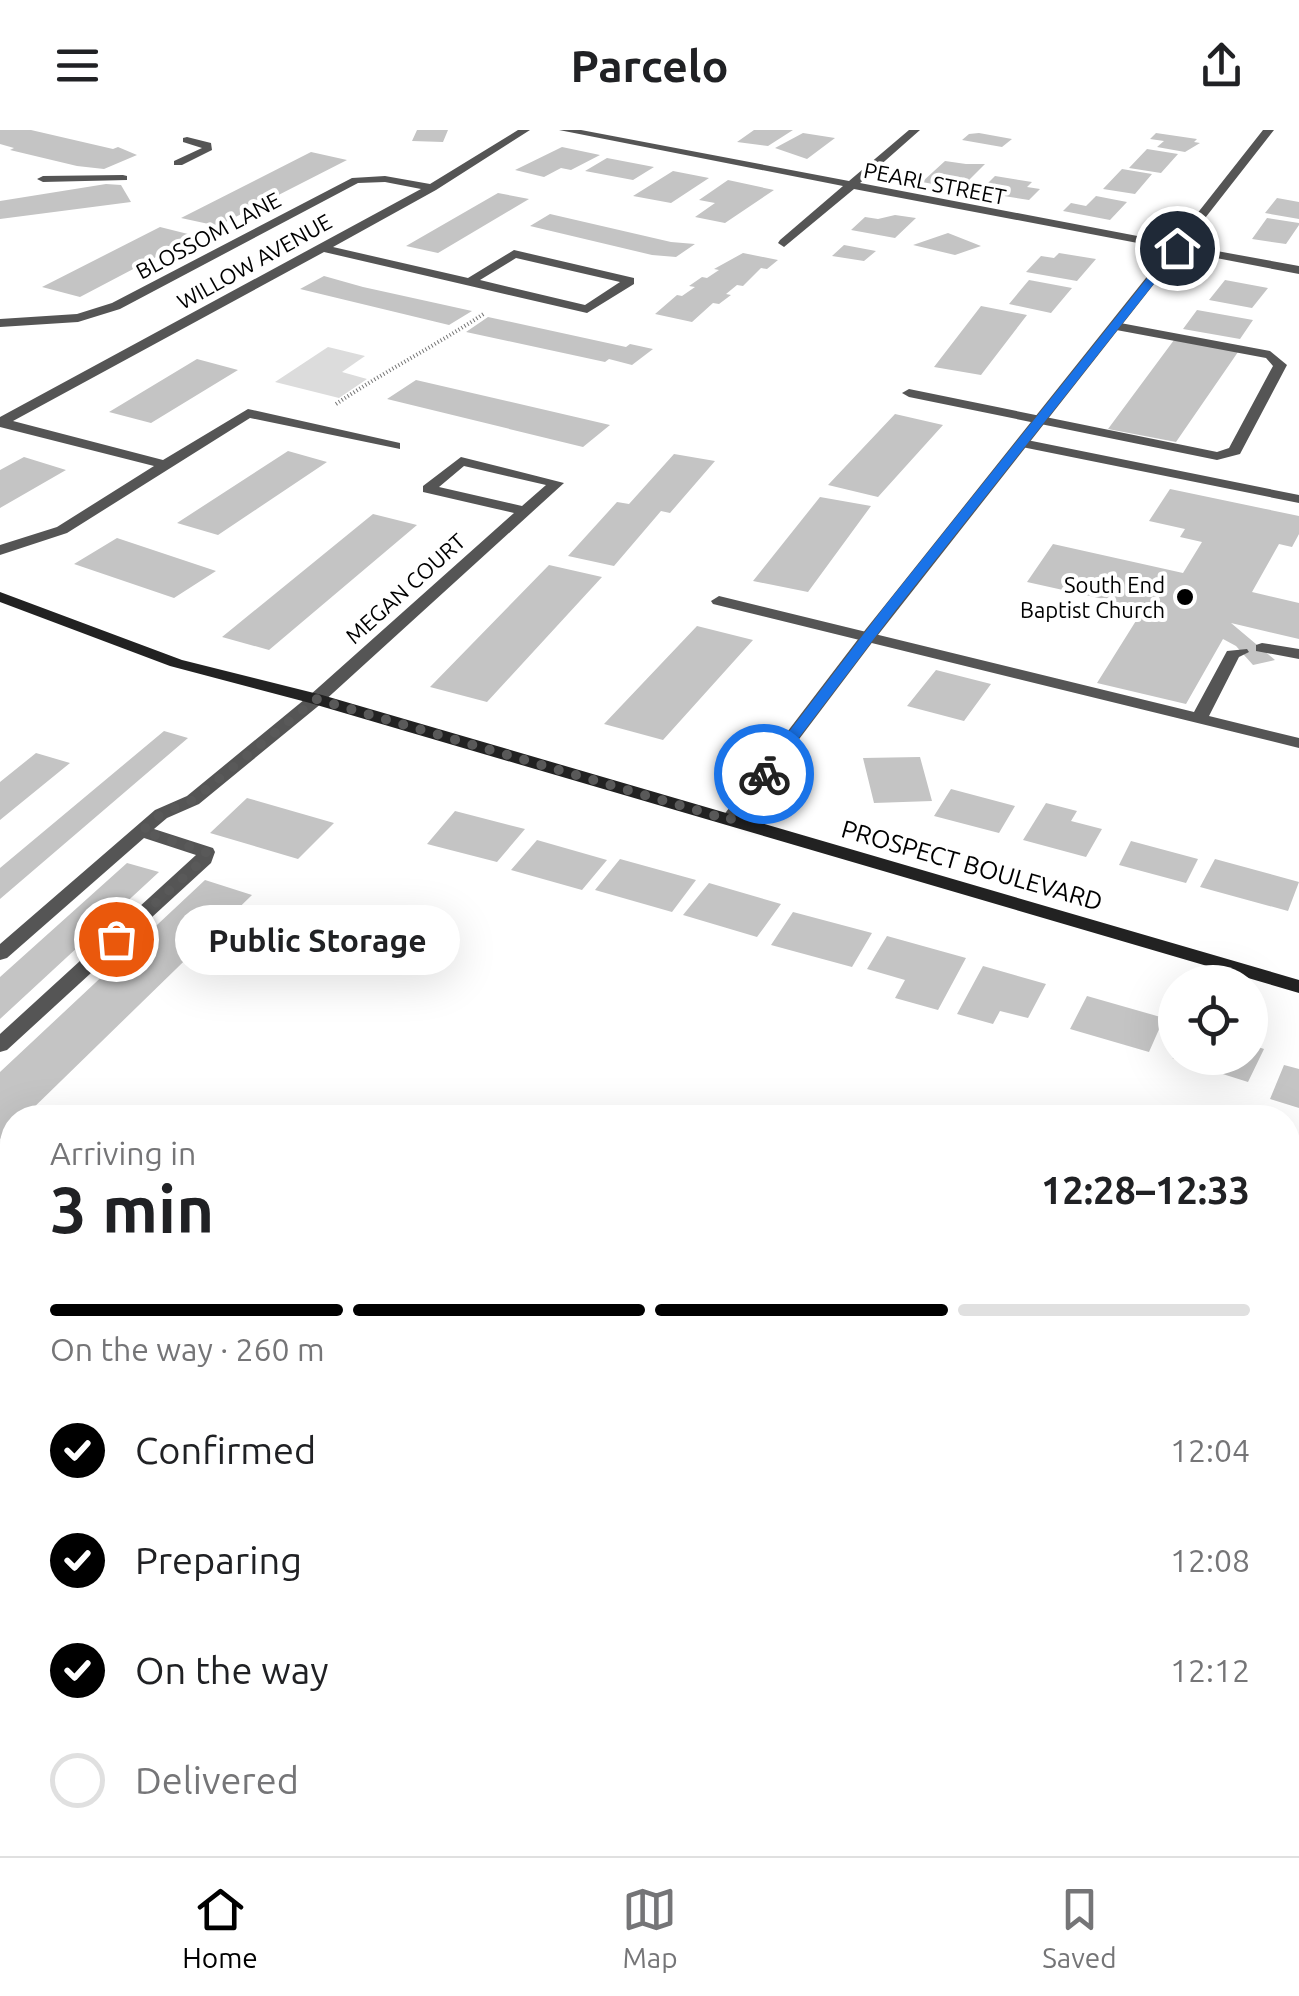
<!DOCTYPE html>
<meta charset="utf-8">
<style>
:root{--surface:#fff;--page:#f2f2f2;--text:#202124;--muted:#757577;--line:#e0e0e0;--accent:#000}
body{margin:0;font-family:Ubuntu,sans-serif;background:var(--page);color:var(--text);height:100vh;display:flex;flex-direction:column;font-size:38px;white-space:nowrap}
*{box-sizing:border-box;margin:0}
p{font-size:32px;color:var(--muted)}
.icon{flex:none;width:55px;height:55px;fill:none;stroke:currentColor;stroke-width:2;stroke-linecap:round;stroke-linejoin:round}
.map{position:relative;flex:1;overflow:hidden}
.drawer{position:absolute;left:0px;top:975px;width:1300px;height:752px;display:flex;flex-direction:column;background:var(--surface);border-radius:40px 40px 0 0;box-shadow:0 10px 40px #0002}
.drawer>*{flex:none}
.tools{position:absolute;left:1158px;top:835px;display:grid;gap:20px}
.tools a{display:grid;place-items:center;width:110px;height:110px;border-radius:50%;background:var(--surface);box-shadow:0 10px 40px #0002;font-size:50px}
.pin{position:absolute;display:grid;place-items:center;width:85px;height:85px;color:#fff;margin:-42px;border:5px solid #fff;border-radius:50%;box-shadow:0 2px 10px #0007}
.courier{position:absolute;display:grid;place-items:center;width:100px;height:100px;margin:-50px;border:8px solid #1a73e8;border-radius:50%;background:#fff;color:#222;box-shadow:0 2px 12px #0007}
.bubble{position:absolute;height:70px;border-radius:35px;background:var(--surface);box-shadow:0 10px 40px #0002;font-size:32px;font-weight:700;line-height:70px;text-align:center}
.headline em{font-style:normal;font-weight:700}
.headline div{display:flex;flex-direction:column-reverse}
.headline{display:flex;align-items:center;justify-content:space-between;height:170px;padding:0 50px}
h1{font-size:65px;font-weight:700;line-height:75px}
.bar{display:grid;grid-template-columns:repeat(4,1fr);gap:15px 10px;align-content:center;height:120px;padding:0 50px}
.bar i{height:12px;border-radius:8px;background:var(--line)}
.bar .selected{background:var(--accent)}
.bar p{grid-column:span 4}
ol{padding:0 50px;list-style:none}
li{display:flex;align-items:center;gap:30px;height:110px}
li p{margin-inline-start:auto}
li .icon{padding:10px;border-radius:50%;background:var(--accent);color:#fff;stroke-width:4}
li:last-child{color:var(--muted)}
li i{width:55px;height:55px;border:5px solid var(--line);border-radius:50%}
header{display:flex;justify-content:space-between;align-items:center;height:130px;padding:0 50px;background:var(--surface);font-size:45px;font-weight:700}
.tab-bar{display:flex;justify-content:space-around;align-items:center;height:140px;border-top:2px solid var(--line);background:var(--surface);font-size:28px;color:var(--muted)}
.tab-bar a{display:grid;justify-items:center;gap:5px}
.tab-bar .selected{color:var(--accent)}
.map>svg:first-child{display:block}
</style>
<header><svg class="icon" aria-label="menu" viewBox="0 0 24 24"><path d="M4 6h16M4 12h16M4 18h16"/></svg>Parcelo<svg class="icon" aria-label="share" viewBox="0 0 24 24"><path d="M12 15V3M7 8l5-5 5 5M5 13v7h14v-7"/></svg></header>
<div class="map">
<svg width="1299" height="1726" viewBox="0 0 1299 1726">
<rect width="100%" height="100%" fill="#fff"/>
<!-- green -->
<path fill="#dcdcdc" d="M 328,217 L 365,226 L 342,242 L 367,249 L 339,268 L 275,252 Z"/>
<!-- building -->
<path fill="#c4c4c4" d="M 0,0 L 31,0 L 113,19 L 118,17 L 137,25 L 104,39 L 77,36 L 10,20 L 14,18 L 0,14 Z
M 417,0 L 448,0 L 443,12 L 412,11 Z
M 754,0 L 793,0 L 768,16 L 737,12 Z
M 803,3 L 835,8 L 807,29 L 775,18 Z
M 979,3 L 1012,9 L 1002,17 L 962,10 L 969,4 Z
M 1156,3 L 1197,9 L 1194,12 L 1200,13 L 1185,22 L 1157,17 L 1164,11 L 1150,9 Z
M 562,17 L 600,25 L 571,40 L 561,38 L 544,47 L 515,40 Z
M 1147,19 L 1178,24 L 1161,43 L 1129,38 Z
M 311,22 L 347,30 L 218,96 L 181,88 Z
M 607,28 L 654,37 L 633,50 L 585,41 Z
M 945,31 L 966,34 L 985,34 L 960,59 L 922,52 Z
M 1122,39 L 1152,44 L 1135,64 L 1103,59 Z
M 673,41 L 709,48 L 671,73 L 633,66 Z
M 995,46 L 1032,52 L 1027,57 L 1040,59 L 1029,70 L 979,62 Z
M 728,50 L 774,60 L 725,93 L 695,87 L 715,73 L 699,70 Z
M 106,54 L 121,55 L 131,72 L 0,89 L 0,71 Z
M 498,63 L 529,69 L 438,123 L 406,116 Z
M 1096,66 L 1127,72 L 1110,90 L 1063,81 L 1071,73 L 1086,76 Z
M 1277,68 L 1299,72 L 1299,89 L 1265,83 Z
M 550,84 L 671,112 L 695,114 L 676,127 L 652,125 L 530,96 Z
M 895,85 L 916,88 L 895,108 L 851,100 L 865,87 L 878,89 Z
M 1267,88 L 1299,93 L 1299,95 L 1286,114 L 1252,109 Z
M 160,97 L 196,106 L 80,167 L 42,157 Z
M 948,103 L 981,116 L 955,125 L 913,115 Z
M 844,115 L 876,121 L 864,131 L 832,126 Z
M 743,123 L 778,130 L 767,139 L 761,138 L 743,156 L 737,155 L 726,164 L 731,165 L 719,174 L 713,173 L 692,192 L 655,184 L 677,165 L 682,166 L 695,157 L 689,156 L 702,147 L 707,148 L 719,140 L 714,139 Z
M 1059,123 L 1096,129 L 1077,151 L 1026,142 L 1041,126 L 1054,128 Z
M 324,146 L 363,157 L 472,181 L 449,195 L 300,159 Z
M 1029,150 L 1072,158 L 1051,183 L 1009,174 Z
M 1225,150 L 1268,158 L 1252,178 L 1209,170 Z
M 981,176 L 1027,185 L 981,245 L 934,237 Z
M 1197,180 L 1253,190 L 1240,209 L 1183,199 Z
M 488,187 L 626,217 L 630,214 L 653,219 L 632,235 L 609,229 L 605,232 L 466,202 Z
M 1174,210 L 1238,222 L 1176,312 L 1108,299 Z
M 197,229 L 238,240 L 151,293 L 109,282 Z
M 416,250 L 610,295 L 583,317 L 387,269 Z
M 895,284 L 943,295 L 878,367 L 828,355 Z
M 288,321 L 327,332 L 218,405 L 177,393 Z
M 674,324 L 715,331 L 670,383 L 661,381 L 614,436 L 568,426 L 617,372 L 629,374 Z
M 24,327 L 66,340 L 0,378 L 0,340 Z
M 1170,359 L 1299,386 L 1299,404 L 1292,417 L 1279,414 L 1252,462 L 1299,473 L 1299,509 L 1231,493 L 1275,530 L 1253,535 L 1236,516 L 1223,509 L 1186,574 L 1097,553 L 1144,478 L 1027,452 L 1053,414 L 1183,443 L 1202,412 L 1180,407 L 1185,399 L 1149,391 Z
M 820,367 L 871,376 L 808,462 L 753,451 Z
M 373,384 L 417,395 L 269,520 L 222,507 Z
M 117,408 L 216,441 L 174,468 L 74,434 Z
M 549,435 L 602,447 L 487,572 L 430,557 Z
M 697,496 L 753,510 L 663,610 L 604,594 Z
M 936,540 L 991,554 L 964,591 L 907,576 Z
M 164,601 L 188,608 L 0,769 L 0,738 Z
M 36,623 L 70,633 L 0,690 L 0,652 Z
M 920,627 L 932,671 L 874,673 L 863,628 Z
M 951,659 L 1015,676 L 999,703 L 934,686 Z
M 247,668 L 334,693 L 298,729 L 210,703 Z
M 1046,673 L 1077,681 L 1071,691 L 1102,699 L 1086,727 L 1023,710 Z
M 455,681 L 525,699 L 497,732 L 427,714 Z
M 537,710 L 607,730 L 582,760 L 511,740 Z
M 1131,711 L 1198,729 L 1186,753 L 1119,735 Z
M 620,729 L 696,750 L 672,782 L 595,760 Z
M 1215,729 L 1299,752 L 1288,781 L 1200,757 Z
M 127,733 L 159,742 L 0,889 L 0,847 Z
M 205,750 L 252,765 L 23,988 L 12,988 L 12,997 L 0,1009 L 0,942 Z
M 709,753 L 781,774 L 757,807 L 683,785 Z
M 793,782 L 872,803 L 852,837 L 771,815 Z
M 887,806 L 966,828 L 938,880 L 895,868 L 905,850 L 867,839 Z
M 983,836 L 1046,854 L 1028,888 L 1000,881 L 993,894 L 957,884 Z
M 1087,866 L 1164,888 L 1149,922 L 1070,899 Z
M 1250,914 L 1264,919 L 1248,952 L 1172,928 L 1250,928 Z
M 1284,935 L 1299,939 L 1299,978 L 1270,969 Z
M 706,1715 L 941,1715 L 936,1726 L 700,1726 Z"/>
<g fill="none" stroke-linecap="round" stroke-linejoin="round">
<!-- path -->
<path stroke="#777" stroke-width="4" stroke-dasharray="1 2.5" stroke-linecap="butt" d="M 336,274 C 385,241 435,216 485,183"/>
<!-- lane -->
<path fill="#555" fill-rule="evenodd" d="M 187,7 L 211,13 L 212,20 L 182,35 L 174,35 L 174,31 L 202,18 L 183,12 L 183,8 Z
M 123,45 L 127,46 L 127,50 L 43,52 L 37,49 L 43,46 Z
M 1115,192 L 1270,221 L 1287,235 L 1240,324 L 1217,330 L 909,267 L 902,263 L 909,259 L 1217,322 L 1229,318 L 1273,236 L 1266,228 L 1111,199 L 1111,193 Z
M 1022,309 L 1299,365 L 1299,373 L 1017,316 L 1015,313 Z
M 719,466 L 1194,582 L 1227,521 L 1247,519 L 1249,522 L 1239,527 L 1209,586 L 1299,608 L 1299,618 L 713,474 L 711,471 Z
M 1262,513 L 1299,519 L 1299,529 L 1256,521 L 1256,515 Z
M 316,564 L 324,569 L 322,573 L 199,674 L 167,688 L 154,699 L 213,718 L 215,722 L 211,733 L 7,920 L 0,922 L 0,904 L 196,725 L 144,708 L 7,828 L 0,830 L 0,814 L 155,680 L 187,666 L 310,565 Z
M 1288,1325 L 1299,1329 L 1299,1349 L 1288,1345 Z
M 1288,1486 L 1299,1490 L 1299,1515 L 1288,1510 Z
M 1130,1715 L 1161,1715 L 1166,1726 L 1135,1726 Z"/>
<!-- street -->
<path fill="#555" fill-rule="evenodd" d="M 518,0 L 530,0 L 436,60 L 333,117 L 468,148 L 514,120 L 634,148 L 634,154 L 587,183 L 324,122 L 13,291 L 163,330 L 248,279 L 400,313 L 400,319 L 250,288 L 67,403 L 0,425 L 0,415 L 57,397 L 154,336 L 0,297 L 0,287 L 421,59 L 385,52 L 358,53 L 120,179 L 78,192 L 0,197 L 0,189 L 77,184 L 112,173 L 352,48 L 385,46 L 430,54 ZM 516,128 L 620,152 L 585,175 L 480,150 Z
M 559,0 L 581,0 L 849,51 L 909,0 L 920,0 L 860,53 L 1174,113 L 1263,0 L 1274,0 L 1184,115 L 1299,136 L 1299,144 L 1180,121 L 874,510 L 735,694 L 729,695 L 720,690 L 723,686 L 862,504 L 1169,119 L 854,59 L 784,117 L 778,113 L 780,110 L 843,56 Z
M 461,327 L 564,353 L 322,573 L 310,573 L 310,565 L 514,383 L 423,362 L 423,356 ZM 464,336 L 546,355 L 522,376 L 439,357 Z"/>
<!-- secondary -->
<path fill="#222" fill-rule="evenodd" d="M 0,462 L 182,530 L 322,565 L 1299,850 L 1299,863 L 310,573 L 170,536 L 0,472 Z"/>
</g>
<!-- route -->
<path fill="#1a73e8" d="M 1173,116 L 1182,118 L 895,481 L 769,647 L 759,647 L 759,641 L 885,476 Z"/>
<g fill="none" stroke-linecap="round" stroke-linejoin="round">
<!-- done -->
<path stroke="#595959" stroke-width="10" stroke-dasharray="0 18" d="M 116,809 L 204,729 L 206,722 L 142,701 L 161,684 L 193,670 L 316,569 L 730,690 L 764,644"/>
</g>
<!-- markers -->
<circle fill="#000" stroke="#fff" stroke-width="4" cx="1185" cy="467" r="10"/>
<g text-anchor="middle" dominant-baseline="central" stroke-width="8" stroke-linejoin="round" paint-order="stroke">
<!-- far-street labels -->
<g font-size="22" fill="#000" stroke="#fff">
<text transform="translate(935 53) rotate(11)">PEARL STREET</text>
<text transform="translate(208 105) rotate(-28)">BLOSSOM LANE</text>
<text transform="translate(254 131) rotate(-29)">WILLOW AVENUE</text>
<text transform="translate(405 458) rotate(-42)">MEGAN COURT</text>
</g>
<!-- far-poi labels -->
<g font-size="22" fill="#000" stroke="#fff" text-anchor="end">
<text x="1165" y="454">South End<tspan x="1165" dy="25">Baptist Church</tspan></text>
</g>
<!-- street labels -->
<g font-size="25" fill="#000" stroke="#fff">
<text transform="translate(972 735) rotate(16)">PROSPECT BOULEVARD</text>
</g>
</g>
</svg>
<div class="tools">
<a><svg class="icon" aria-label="locate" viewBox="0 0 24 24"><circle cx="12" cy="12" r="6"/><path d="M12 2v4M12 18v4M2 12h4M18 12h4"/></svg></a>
</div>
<div class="pin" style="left:116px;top:809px;background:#ea580c"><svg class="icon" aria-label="bag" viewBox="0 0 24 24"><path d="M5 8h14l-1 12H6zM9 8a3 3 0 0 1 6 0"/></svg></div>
<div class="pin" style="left:1177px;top:118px;background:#1f2937"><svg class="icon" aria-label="home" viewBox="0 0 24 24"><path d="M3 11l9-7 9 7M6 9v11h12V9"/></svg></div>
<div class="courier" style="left:764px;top:644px"><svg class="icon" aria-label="bike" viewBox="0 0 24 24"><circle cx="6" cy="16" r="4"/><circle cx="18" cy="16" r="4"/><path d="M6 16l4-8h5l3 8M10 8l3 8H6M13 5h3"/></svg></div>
<div class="bubble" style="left:175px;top:775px;width:285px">Public Storage</div>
<section class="drawer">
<div class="headline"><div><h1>3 min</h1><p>Arriving in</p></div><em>12:28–12:33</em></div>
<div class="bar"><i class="selected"></i><i class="selected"></i><i class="selected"></i><i></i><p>On the way · 260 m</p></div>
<ol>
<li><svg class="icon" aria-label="check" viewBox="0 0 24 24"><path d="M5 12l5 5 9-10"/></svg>Confirmed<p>12:04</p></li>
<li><svg class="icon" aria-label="check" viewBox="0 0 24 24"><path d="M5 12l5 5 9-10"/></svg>Preparing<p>12:08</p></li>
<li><svg class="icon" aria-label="check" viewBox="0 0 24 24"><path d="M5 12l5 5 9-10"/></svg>On the way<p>12:12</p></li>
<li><i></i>Delivered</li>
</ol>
</section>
</div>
<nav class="tab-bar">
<a class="selected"><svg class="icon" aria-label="home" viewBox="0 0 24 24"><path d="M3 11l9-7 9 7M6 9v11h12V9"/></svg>Home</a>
<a><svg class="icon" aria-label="map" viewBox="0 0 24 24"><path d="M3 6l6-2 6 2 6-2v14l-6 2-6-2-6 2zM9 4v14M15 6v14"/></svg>Map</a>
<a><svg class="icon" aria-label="saved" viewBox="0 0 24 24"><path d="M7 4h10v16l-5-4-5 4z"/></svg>Saved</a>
</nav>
